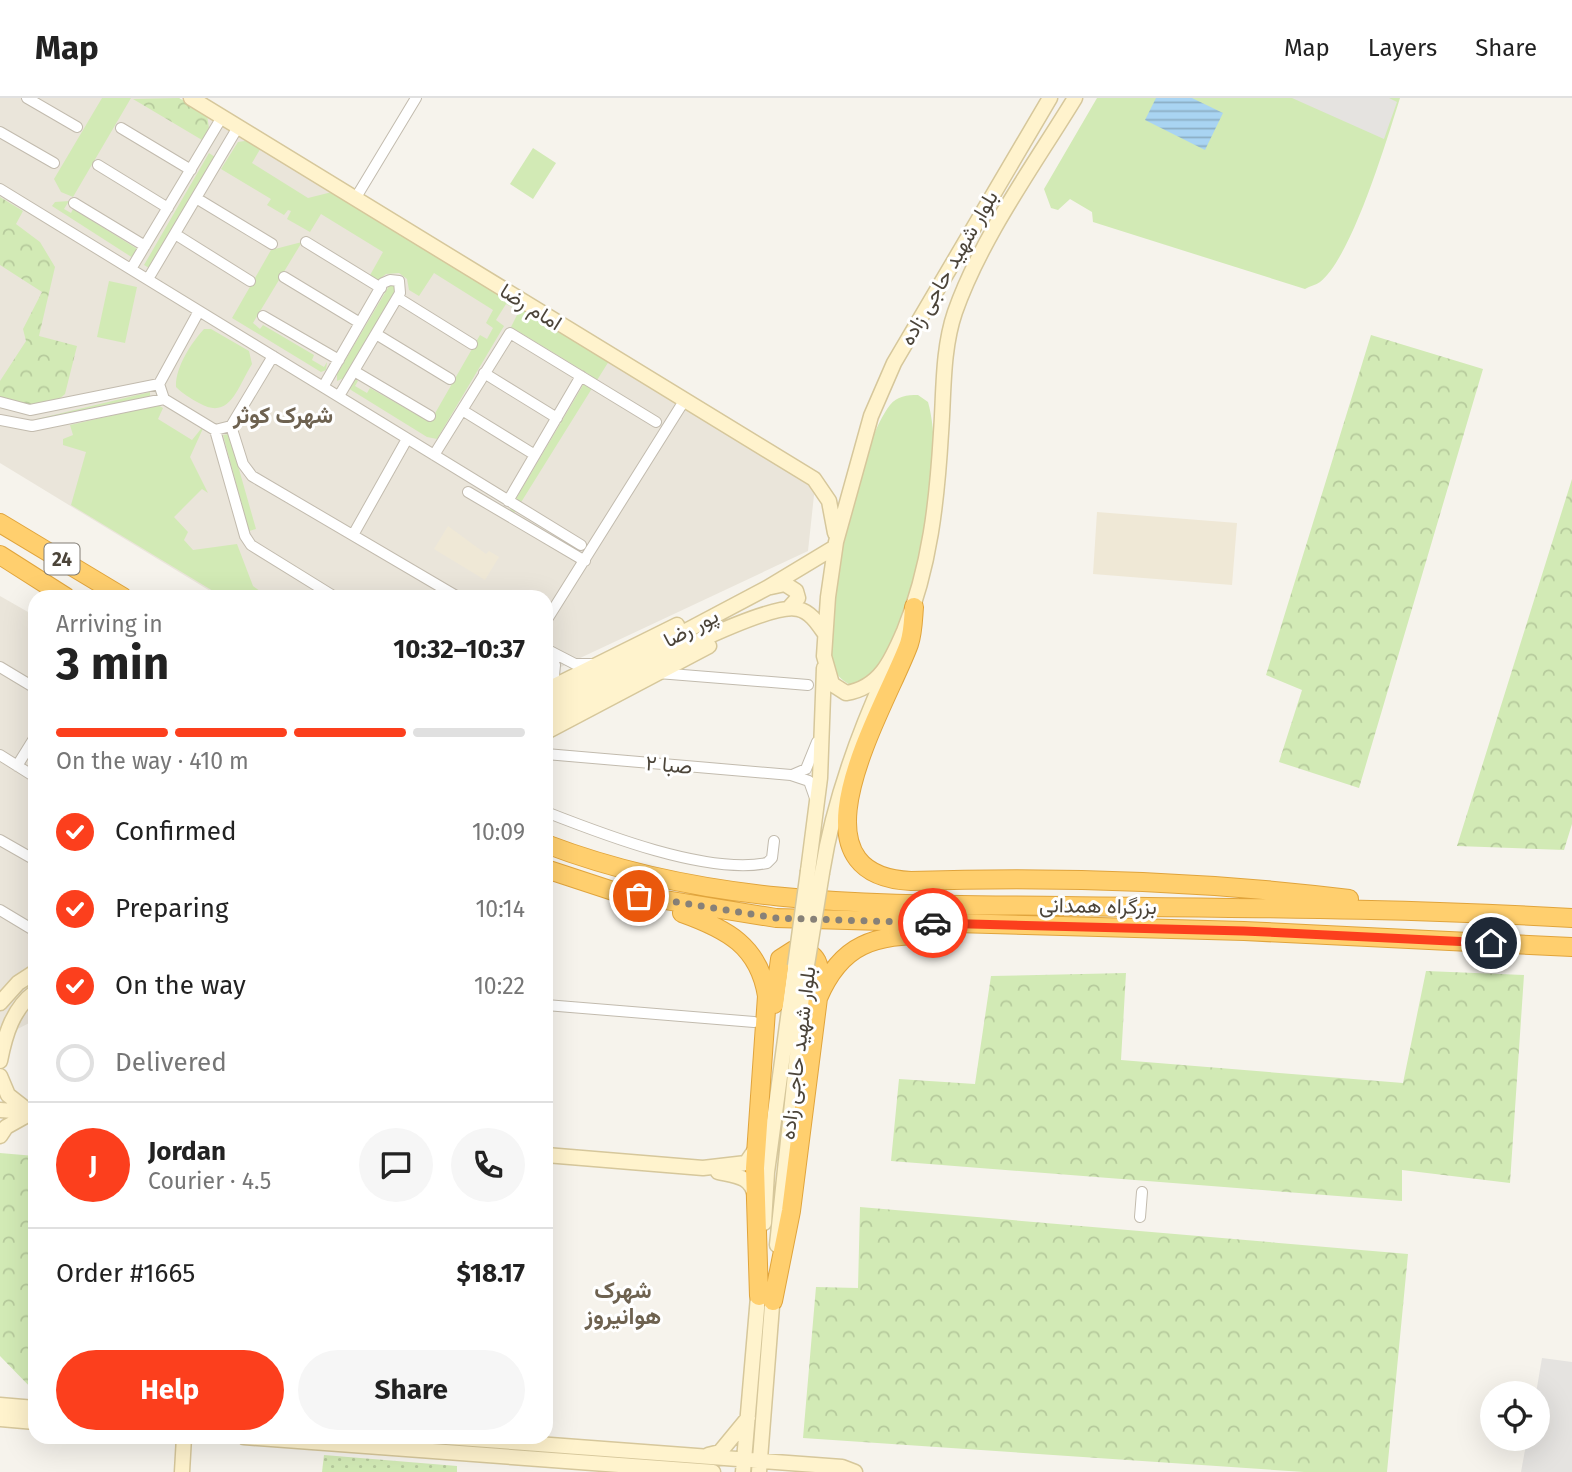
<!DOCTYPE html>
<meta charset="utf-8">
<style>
:root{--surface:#fff;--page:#f6f6f6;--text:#222;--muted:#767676;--line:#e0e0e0;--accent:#fc3f1d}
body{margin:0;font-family:"Fira Sans",Vazirmatn,sans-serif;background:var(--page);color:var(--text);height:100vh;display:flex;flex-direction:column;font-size:26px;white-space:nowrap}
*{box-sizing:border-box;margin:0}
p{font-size:23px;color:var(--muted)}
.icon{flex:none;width:38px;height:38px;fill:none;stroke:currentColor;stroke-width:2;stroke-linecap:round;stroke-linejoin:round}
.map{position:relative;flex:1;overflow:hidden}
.drawer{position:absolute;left:28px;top:492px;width:525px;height:854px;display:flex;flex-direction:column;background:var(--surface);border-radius:21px;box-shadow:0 7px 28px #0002}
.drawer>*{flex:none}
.buttons{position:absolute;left:1480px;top:1283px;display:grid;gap:14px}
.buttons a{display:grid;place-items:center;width:70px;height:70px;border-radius:50%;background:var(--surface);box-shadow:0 7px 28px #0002;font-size:35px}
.pin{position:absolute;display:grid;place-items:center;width:60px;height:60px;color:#fff;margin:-30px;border:4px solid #fff;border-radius:50%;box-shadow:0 2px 7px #0007}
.courier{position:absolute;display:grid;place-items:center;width:70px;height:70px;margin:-35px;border:5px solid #fc3f1d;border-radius:50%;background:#fff;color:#222;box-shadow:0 2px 9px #0007}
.headline em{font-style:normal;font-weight:700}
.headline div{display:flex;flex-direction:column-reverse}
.headline{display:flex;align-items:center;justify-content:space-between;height:119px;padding:0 28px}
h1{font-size:46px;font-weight:700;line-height:52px}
.bar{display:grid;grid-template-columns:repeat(4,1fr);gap:10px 7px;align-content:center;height:84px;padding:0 28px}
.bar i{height:9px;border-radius:5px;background:var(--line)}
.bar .current{background:var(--accent)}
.bar p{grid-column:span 4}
.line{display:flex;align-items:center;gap:18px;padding:0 28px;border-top:2px solid var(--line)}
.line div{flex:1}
.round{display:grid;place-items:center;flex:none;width:74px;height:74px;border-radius:37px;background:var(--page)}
ol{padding:0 28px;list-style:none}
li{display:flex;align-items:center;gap:21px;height:77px}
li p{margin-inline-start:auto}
li .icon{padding:7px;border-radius:50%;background:var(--accent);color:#fff;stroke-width:4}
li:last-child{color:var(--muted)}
li i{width:38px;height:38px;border:4px solid var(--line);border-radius:50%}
.action{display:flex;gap:14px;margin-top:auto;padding:14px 28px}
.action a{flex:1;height:80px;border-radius:42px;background:var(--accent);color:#fff;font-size:28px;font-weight:700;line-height:80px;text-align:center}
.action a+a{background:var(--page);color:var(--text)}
header{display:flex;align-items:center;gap:42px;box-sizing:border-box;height:98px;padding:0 35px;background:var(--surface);border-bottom:2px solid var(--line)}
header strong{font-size:33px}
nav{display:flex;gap:38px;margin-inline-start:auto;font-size:24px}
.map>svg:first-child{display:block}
</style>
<header>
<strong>Map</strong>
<nav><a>Map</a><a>Layers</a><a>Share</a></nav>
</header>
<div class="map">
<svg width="1572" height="1374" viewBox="0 0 1572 1374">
<defs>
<pattern id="forest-crowns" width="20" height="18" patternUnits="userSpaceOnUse" patternTransform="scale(1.75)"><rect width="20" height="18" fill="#d2eab5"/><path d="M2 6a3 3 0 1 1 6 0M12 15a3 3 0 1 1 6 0" fill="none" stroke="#b6ca9c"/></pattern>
<pattern id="park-dots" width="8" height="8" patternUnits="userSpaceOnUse" patternTransform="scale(1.75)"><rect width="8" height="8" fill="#d2eab5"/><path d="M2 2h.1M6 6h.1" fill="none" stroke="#b6ca9c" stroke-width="1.8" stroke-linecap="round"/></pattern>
<pattern id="water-rules" width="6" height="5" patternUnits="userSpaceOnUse" patternTransform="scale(1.75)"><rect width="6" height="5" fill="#a9d4f2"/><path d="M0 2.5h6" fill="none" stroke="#8caec5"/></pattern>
</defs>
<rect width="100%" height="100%" fill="#f6f3ec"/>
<!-- residential -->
<path fill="#eae5da" d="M 0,0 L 179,0 L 815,388 L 808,453 L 546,576 L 546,499 L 220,499 L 0,365 Z
M 0,498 L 35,518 L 35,922 L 0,940 Z"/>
<!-- education -->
<path fill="#efe8d6" d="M 1097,414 L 1237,425 L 1232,487 L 1093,476 Z
M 448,428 L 486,456 L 489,453 L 499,459 L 485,482 L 434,451 Z"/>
<!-- green -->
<path fill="#d2eab5" d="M 102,0 L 131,0 L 73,99 L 61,94 L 54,81 Z
M 1097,0 L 1400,0 C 1387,41 1352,159 1320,184 C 1316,187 1310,188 1305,191 L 1093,124 L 1092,114 L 1070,101 L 1058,112 L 1051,110 L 1044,91 Z
M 251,42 L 262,48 L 252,65 L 308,100 L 332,94 L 609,263 L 515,414 L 511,415 L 510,411 L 583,287 L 591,282 L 590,277 L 511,229 L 519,213 L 506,206 L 496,222 L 504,228 L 437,341 L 427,339 L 351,292 L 348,289 L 355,280 L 358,283 L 355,288 L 367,295 L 370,290 L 430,324 L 480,237 L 487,241 L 493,230 L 486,225 L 493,212 L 434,175 L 419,198 L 409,192 L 407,181 L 399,175 L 386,176 L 376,184 L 369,179 L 383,154 L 321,116 L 310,134 L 287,121 L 291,113 L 288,112 L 284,117 L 267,107 L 271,101 L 221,71 L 238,44 Z
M 533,50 L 556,65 L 533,101 L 510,86 Z
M 209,55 L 215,59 L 149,170 L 144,167 Z
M 69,103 L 64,111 L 71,115 L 73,111 L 139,152 L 133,160 L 52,108 L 55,104 Z
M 302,144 L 253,225 L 260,231 L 263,227 L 314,257 L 312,262 L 324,269 L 327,264 L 326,272 L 321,274 L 232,220 L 271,152 Z
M 109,183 L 137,189 L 125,245 L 97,239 Z
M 394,186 L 397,190 L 344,280 L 337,283 L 337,276 L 389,188 Z
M 204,231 L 211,231 L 249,253 L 252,266 C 237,290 230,323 199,305 C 190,300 183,296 176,289 C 175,270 191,245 204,231 Z
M 150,294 L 150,298 L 39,323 L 37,321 Z
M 918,297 L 928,304 C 942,353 929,444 911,492 C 903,511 876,602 847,585 C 838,580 831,569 830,559 C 823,509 859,346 890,307 C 897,298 907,297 918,297 Z
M 158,307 L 163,310 L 158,321 L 192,342 L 205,326 L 190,359 L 208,395 L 202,391 L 174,419 L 188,434 L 184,442 L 193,452 L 237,446 L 253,488 L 268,499 L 223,499 L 71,407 L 86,354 L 63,347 L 63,341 L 73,337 L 70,327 Z
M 229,336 L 256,431 L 249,433 L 223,337 Z"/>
<!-- forest -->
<path fill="url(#forest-crowns)" d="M 179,0 L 207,17 L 209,30 L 202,42 L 133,1 Z
M 0,99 L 23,113 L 16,126 L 40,144 L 55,169 L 39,238 L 77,248 L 65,296 C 48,313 19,307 0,299 L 0,283 L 26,243 L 23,231 L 42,194 L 0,167 Z
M 1371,237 L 1483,271 L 1359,690 L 1279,664 L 1302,592 L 1266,577 Z
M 1572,381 L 1572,726 L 1564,752 L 1457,748 Z
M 1426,873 L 1524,877 L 1510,1085 L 1402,1072 L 1402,1103 L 891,1063 L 899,981 L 975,986 L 991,878 L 1126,875 L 1121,962 L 1403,985 Z
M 0,1055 L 35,1058 L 35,1294 L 0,1258 Z
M 860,1109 L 1408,1156 L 1387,1374 L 1304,1374 L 803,1340 L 816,1189 L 858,1190 Z"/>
<!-- park -->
<path fill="url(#park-dots)" d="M 324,1357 L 457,1368 L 457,1374 L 322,1374 Z"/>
<!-- parking -->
<path fill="#e5e3e0" d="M 1292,0 L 1389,0 L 1397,4 L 1384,41 Z
M 1542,1260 L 1572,1264 L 1572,1374 L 1521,1374 L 1527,1341 L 1538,1340 L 1538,1295 L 1536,1295 Z"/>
<!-- water -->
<path fill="url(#water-rules)" d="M 1156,0 L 1192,0 L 1223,15 L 1205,52 L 1145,22 Z"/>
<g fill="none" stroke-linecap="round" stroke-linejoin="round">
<defs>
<path id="street" d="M 27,0 L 77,29
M 121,30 L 191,72
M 0,34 L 54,65
M 98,67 L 168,110
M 0,91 L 581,447
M 196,100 L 272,146
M 355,101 L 416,0
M 74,105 L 145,148
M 175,136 L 250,183
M 306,144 L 381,190
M 131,171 L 222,19
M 284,179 L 360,225
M 148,181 L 238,29
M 398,200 L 472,246
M 199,213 L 159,286 L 164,301 L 215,332 L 231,328 L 273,258
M 263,218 L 339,262
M 376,236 L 450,281
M 354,273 L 430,318
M 484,275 L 557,320
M 323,289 L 383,185 L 390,182 L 399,183 L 400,195 L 339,298
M 0,304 L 30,312 L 159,286
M 462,312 L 535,357
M 0,322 L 32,328 L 164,301
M 231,328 L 243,366 L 252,378 L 458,499
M 215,332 L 245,438 L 251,447 L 335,499
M 434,357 L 510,235 L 656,324
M 468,394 L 585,463
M 508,403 L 581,278
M 353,437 L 407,341
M 546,523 L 684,303
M 546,551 L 575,566 L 593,566
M 546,552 L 555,567 L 553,588
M 0,569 L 35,590
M 658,575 L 808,587
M 546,656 L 791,677 L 809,683 L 815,700
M 0,657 L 35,679
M 17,668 L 35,639
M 792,677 L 806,671 L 817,644
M 546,714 C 602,736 707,777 767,765 L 772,760 L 774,743
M 0,742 L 35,762
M 0,812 L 35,833
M 546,907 L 754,924
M 1140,1119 L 1142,1094"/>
<path id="secondary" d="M 191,0 L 814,381 L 829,403 L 835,435
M 1050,0 L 894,265 L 871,318 L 836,444 L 828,499 L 824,558 L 832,586 L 846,595 C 880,590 892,561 904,533 C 930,469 937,403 941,335 C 944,295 942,252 955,214 C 981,140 1034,67 1075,0
M 771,489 L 785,486 L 796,493 L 798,500 L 789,510
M 546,592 L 677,527
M 546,607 L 767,490 L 835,449
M 546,620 C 587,599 763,502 798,511 C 811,514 818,526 825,536
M 546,634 L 709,548
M 808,773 L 820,680 L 824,570
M 822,775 C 833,705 856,641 885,577
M 0,905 L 18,885 L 35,874
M 0,963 C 5,937 13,910 35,894
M 0,978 L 8,997 L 31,1015
M 0,1012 L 27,1014
M 0,1038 L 6,1029 L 31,1015
M 546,1057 L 703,1070 L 746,1065 L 757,1049
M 718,1074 C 736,1078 751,1078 755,1098
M 764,1125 L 767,1074 L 795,868
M 777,1147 L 806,873
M 0,1307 L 35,1310
M 0,1321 L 35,1324
M 244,1339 L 713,1374
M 446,1339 L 842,1369 L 855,1374
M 708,1357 L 720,1354 L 748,1320
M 182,1374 L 184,1339
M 743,1374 L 759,1187
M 759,1374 L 773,1195"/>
<path id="highway" d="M 0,425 L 123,499
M 0,457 L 66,499
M 914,509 C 913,521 913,534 909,546 C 887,607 780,777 911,783 C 1057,778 1204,783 1349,801
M 546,746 C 716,811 885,806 1063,808 C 1233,810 1403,810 1572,820
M 546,771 L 616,794 L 776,820 L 1244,833 L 1572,849
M 682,815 C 727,831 759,848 767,898 L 755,1070 L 759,1198
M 774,906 L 780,861 L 794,852 C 819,853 821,868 819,890
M 773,1203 L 791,1113 L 818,900 C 842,844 874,838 931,836"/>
</defs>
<!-- street casing -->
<use href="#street" stroke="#c2bbae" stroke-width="12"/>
<!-- secondary casing -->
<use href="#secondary" stroke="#d6c79b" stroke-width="17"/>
<!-- highway casing -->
<use href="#highway" stroke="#e0a43c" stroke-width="20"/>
<!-- street -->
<use href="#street" stroke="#fff" stroke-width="10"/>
<!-- secondary -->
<use href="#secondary" stroke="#fff3cd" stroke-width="14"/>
<!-- highway -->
<use href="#highway" stroke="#ffcf6e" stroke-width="18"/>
<defs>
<path id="secondary-bridge" d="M 795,868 L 808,773
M 806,873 L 822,775"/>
</defs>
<!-- secondary-bridge casing -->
<use href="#secondary-bridge" stroke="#d6c79b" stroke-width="17" stroke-linecap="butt"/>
<!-- secondary-bridge -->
<use href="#secondary-bridge" stroke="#fff3cd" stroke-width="14"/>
</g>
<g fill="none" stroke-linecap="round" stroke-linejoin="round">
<!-- done -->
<path stroke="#878178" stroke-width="7" stroke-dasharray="0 12.6" d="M 639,798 L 776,820 L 933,825"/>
<!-- route -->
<path stroke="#fc3f1d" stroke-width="9" d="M 933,825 L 1244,833 L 1491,845"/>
</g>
<g text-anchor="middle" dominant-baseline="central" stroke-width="6" stroke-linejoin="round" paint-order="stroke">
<!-- shield labels -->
<rect fill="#fff" stroke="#817c74" stroke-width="2" x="44.5" y="445.5" width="35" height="31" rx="5"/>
<g font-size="19" font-weight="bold" fill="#4b4439">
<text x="62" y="461">24</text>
</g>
<!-- street labels -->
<g font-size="21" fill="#4b4439" stroke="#fff">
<text transform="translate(949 170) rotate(-60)">بلوار شهید حاجی زاده</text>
<text transform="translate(531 209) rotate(32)">امام رضا</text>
<text transform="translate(691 530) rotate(-28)">پور رضا</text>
<text transform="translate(669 667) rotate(5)">صبا ۲</text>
<text transform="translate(1098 808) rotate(1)">بزرگراه همدانی</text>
<text transform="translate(798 955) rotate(-83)">بلوار شهید حاجی زاده</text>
</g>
<!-- neighbourhood labels -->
<g font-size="23" font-weight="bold" fill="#6e6250" stroke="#fff">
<text x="283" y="317">شهرک کوثر</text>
<text x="623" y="1192">شهرک<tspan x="623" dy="26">هوانیروز</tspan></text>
</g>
</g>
</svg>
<div class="buttons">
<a><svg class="icon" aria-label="locate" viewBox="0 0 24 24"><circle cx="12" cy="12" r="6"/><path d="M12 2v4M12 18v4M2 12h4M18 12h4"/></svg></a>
</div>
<div class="pin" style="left:639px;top:798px;background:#ea580c"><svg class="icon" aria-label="bag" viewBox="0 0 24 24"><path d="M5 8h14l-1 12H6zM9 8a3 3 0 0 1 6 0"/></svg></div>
<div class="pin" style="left:1491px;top:845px;background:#1f2937"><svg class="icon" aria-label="home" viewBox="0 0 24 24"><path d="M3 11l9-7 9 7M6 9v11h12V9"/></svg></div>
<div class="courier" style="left:933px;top:825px"><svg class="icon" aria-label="car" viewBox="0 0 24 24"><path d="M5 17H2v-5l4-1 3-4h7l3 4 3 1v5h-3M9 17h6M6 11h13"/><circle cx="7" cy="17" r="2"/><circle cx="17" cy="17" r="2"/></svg></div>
<section class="drawer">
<div class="headline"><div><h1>3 min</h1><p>Arriving in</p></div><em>10:32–10:37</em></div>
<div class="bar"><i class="current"></i><i class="current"></i><i class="current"></i><i></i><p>On the way · 410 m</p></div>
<ol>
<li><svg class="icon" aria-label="check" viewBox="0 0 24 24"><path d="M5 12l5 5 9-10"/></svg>Confirmed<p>10:09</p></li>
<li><svg class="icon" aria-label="check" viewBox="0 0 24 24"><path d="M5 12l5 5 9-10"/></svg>Preparing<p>10:14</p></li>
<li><svg class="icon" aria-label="check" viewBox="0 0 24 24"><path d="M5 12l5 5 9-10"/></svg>On the way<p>10:22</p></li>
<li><i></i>Delivered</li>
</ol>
<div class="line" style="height:126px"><b class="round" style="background:var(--accent);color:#fff">J</b><div><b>Jordan</b><p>Courier · 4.5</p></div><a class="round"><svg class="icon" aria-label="chat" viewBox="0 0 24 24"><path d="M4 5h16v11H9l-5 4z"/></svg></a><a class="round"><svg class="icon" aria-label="phone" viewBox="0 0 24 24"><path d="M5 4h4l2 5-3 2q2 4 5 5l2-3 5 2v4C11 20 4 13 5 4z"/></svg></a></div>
<div class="line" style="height:91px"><div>Order #1665</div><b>$18.17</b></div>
<div class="action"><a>Help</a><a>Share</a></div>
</section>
</div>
